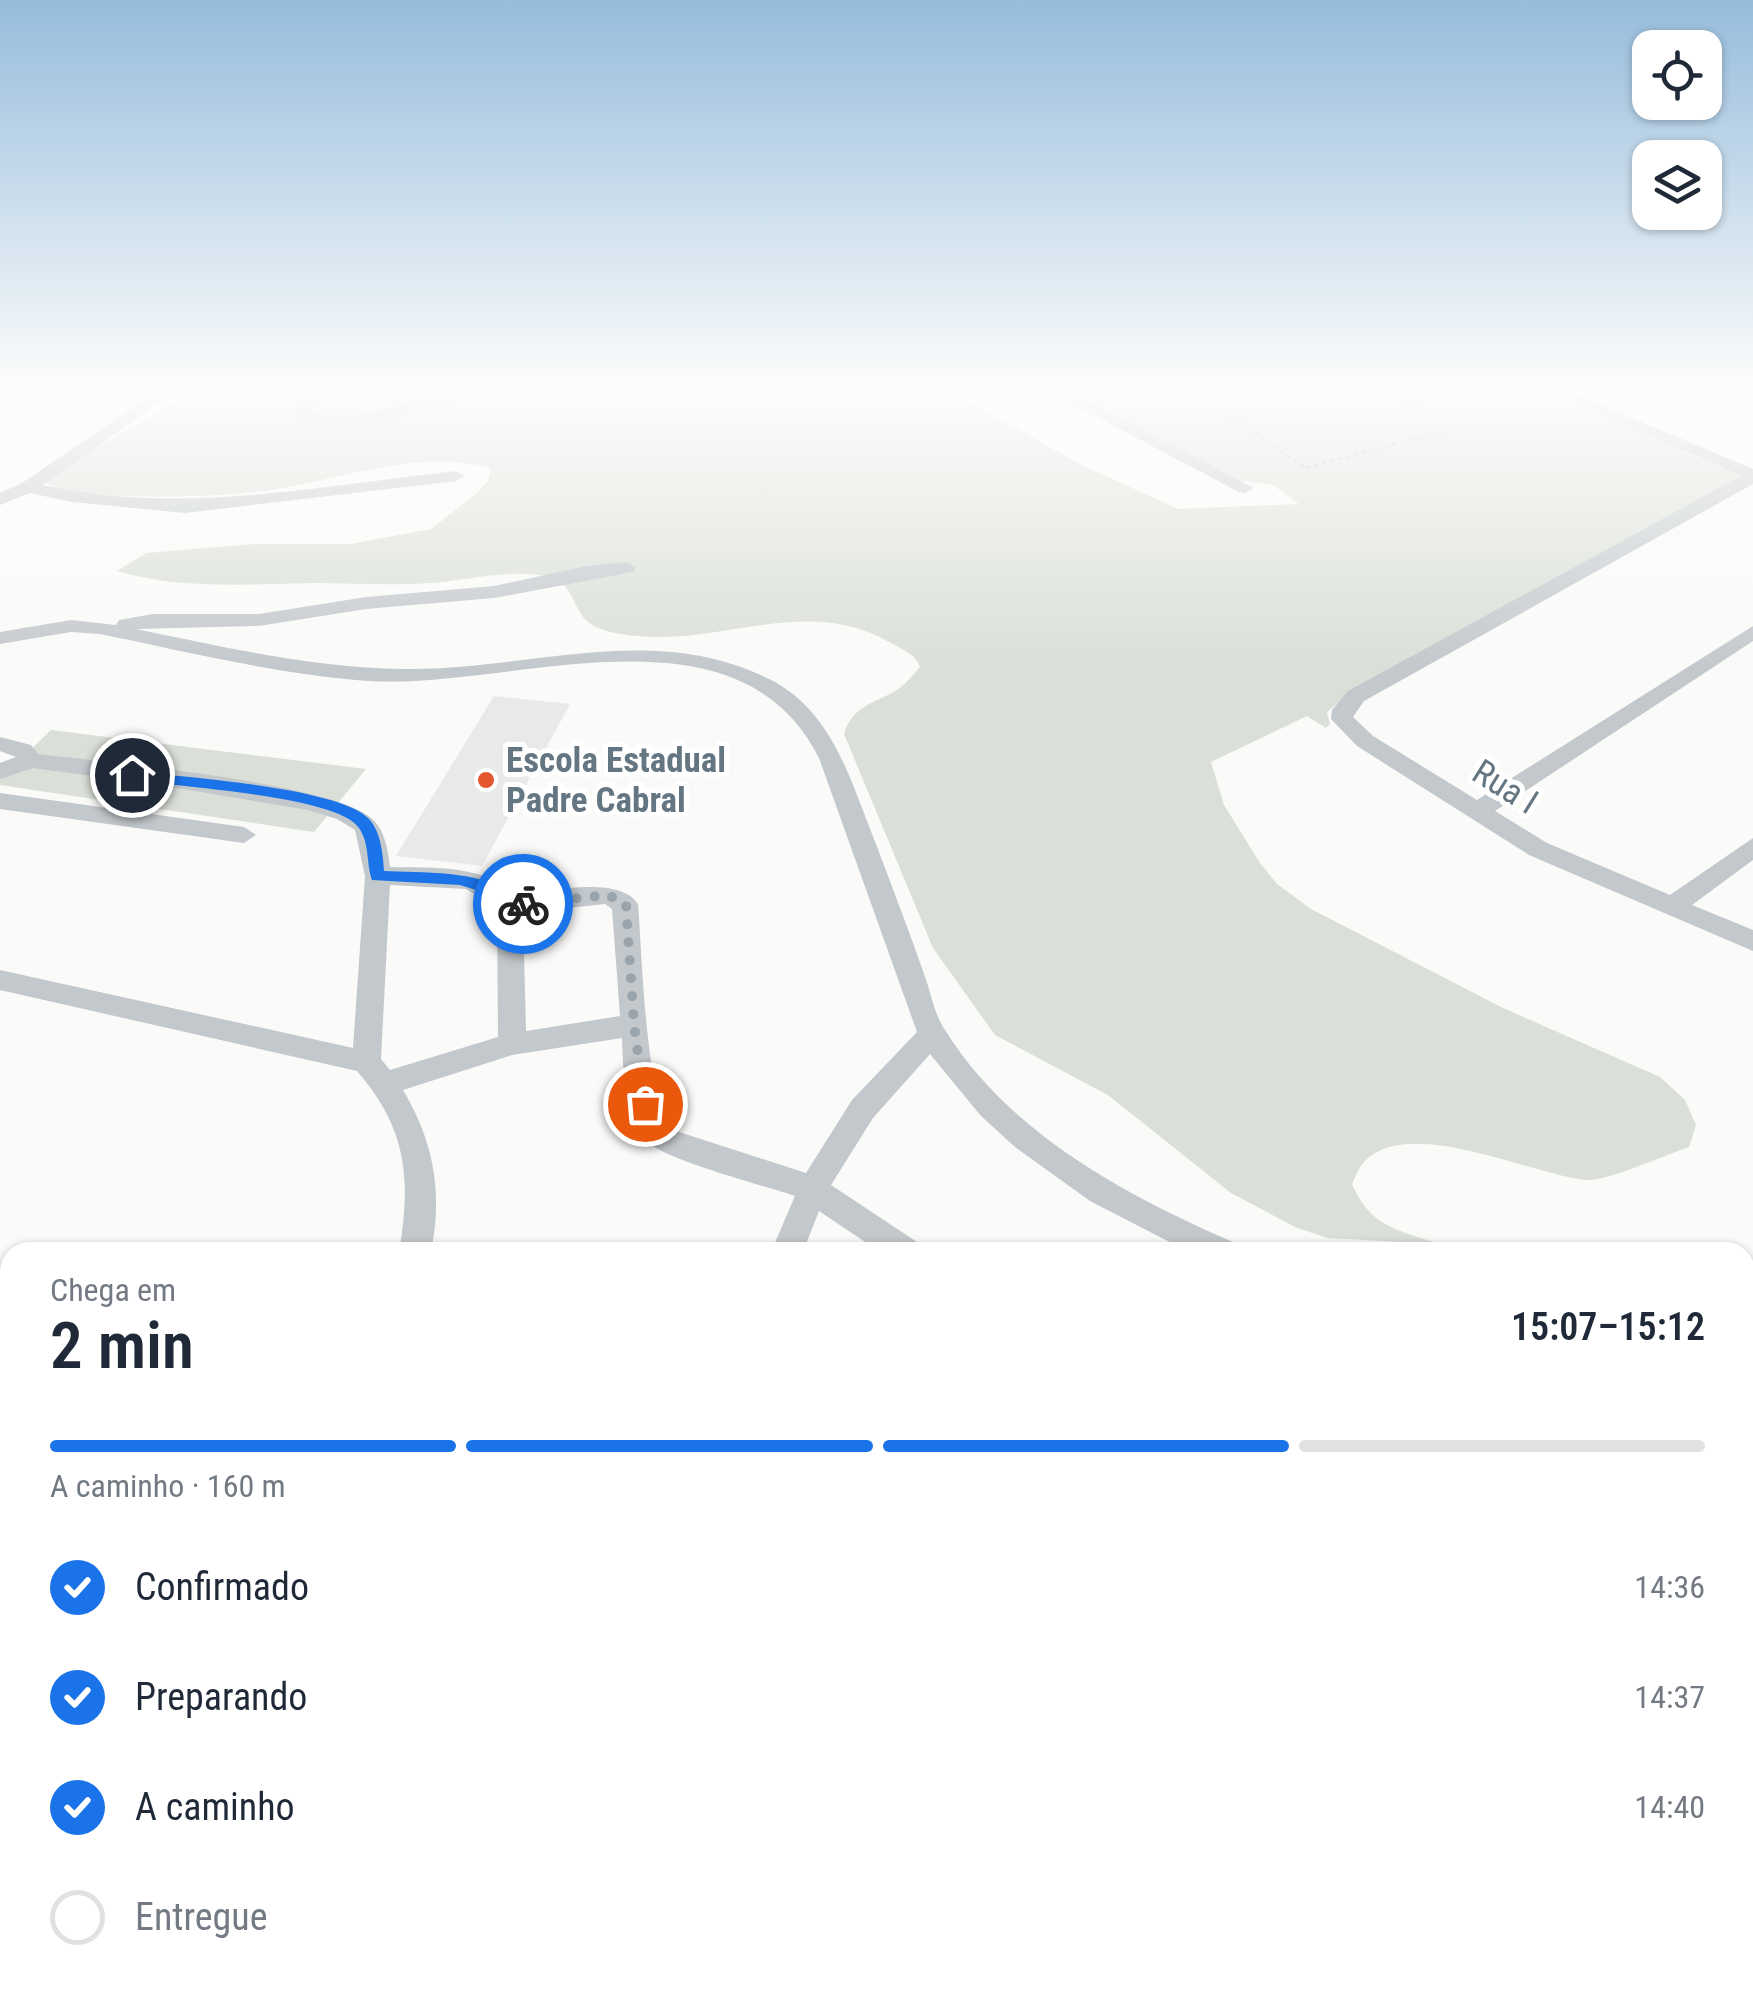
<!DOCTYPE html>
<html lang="pt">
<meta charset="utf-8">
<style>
:root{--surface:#fff;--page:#f2f2f3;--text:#1f2937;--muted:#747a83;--line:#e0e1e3;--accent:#1a73e8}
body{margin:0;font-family:"Roboto Condensed",sans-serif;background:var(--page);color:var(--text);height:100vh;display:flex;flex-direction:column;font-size:38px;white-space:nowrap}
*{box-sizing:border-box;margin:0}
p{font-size:32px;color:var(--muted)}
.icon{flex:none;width:55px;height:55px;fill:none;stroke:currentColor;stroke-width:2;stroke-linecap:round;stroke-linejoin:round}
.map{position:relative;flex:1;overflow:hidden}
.sheet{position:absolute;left:0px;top:1242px;width:1755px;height:752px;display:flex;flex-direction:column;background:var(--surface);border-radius:30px 30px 0 0;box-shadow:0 2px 8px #0004}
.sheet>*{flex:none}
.controls{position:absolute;left:1632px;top:30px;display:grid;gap:20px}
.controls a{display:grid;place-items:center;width:90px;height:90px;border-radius:20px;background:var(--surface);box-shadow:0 2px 8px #0004;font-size:50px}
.pin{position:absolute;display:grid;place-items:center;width:85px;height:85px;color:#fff;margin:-42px;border:5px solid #fff;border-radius:50%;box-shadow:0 2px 10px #0007}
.courier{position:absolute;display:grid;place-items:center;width:100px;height:100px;margin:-50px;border:8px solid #1a73e8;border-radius:50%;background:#fff;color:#222;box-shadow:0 2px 12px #0007}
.summary em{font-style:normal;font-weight:600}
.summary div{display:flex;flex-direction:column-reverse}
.summary{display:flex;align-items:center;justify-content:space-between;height:170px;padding:0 50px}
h1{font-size:65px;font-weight:600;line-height:75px}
.bar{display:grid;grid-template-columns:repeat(4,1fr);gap:15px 10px;align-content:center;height:120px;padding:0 50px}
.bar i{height:12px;border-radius:8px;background:var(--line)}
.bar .selected{background:var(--accent)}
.bar p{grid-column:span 4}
ol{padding:0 50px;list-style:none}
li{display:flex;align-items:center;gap:30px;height:110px}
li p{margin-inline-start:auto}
li .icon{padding:10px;border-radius:50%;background:var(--accent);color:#fff;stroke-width:4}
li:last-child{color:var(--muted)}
li i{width:55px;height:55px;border:5px solid var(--line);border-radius:50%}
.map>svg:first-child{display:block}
</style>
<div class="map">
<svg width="1753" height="1993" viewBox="0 0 1753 1993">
<rect width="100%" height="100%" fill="#fafaf8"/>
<!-- built -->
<path fill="#e8e9e9" d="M 494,696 L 570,704 L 482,866 L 396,856 Z"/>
<!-- green -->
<path fill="#dadfd7" d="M 189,391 L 949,391 L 1082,465 L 1178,509 L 1299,504 L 1273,485 L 1237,480 L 1062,391 L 1420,391 L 1409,398 L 1419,403 L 1465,391 L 1545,391 L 1740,476 L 1742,478 L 1340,701 L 1327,712 L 1330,724 L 1326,728 L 1307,716 L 1211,762 L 1224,805 L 1260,863 L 1277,884 L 1311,909 L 1503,1008 L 1660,1077 L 1685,1100 L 1696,1125 L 1689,1147 C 1668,1154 1605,1182 1586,1180 C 1532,1175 1406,1113 1363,1163 C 1358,1169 1355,1178 1352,1184 C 1370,1227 1398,1230 1440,1244 L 1327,1238 L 1295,1227 L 1231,1193 L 1108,1095 L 995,1035 L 933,948 L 844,734 C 853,705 874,704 897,690 C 906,684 913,675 920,667 C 915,654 905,651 893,644 C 807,594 729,644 639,636 C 624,635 600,632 588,622 C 573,610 573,582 550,577 C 511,568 468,581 429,583 C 391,586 352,583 314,583 C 249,584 180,590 117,571 L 146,553 L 257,544 L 351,544 L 431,529 L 476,494 L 488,481 L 491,469 C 425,446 332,482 263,491 C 215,497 165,497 117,496 C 94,495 61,495 43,481 C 89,446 144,426 189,391 Z
M 51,730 L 366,769 L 314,832 L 0,785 L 0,779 Z"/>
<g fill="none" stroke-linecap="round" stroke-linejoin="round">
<!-- path-far1 -->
<path stroke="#bbbfc2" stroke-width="2.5" stroke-dasharray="4 4" stroke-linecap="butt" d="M 1221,410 L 1306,468 L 1443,431"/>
<!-- path -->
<path stroke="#bbbfc2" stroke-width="5" stroke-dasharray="8 8" stroke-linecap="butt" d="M 1745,1443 L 1753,1443
M 1673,1985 L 1688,1993
M 1596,1993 L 1605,1985"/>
<!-- minor -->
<path fill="#c3c8cc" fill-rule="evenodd" d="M 157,391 L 175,391 L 43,485 C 179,516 319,486 456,471 L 465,476 L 456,481 L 185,513 L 72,502 L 30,493 L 0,505 L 0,493 L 22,483 Z
M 315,391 L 335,391 L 309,410 C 347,433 427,389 472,391 C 441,414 339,430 300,421 L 293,410 L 300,399 Z
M 1048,391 L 1068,391 L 1254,488 L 1245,493 L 1239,492 Z
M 1429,391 L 1454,391 L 1410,406 L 1402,401 Z
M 1547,391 L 1568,391 L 1753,469 L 1753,484 L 1364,701 L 1353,717 L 1373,736 L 1477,800 L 1753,626 L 1753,641 L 1495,811 L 1547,843 L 1670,895 L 1753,838 L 1753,860 L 1692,905 L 1753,930 L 1753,951 L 1529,855 L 1357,746 L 1331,719 L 1332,710 L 1348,691 L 1741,476 Z
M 1742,391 L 1753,391 L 1753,397 Z
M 626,562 L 636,568 L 633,572 L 494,598 L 366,609 L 259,626 L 136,629 C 224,647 314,668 404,669 C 528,671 651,620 769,679 C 832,710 850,779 874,839 C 891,884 908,928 924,974 C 931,992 934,1014 945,1030 C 1009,1133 1125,1195 1233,1242 L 1238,1252 L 1189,1252 L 1090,1201 L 1015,1147 L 981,1116 L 930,1054 L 873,1118 L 831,1185 L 917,1242 L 922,1252 L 880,1252 L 819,1211 L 803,1252 L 771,1252 L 795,1196 C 763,1185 659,1159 641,1137 C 624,1117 623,1064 622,1038 L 512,1055 L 403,1090 C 434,1142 443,1193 431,1252 L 399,1252 C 411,1180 408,1130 357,1071 L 0,990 L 0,970 L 353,1048 L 365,876 L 355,830 L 337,819 L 308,810 L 153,784 L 33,768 L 0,779 L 0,763 L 16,757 L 0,751 L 0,737 L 31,745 L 38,754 C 102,762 330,782 371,818 C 385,829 388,851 390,867 C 432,868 483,864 516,895 C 547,892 619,874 638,904 C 642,948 645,1104 673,1130 L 806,1173 L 852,1100 L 917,1032 L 819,758 C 737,595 511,690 370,681 C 279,675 189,652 100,634 L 71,632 L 0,644 L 0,632 L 71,620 L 116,625 L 119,620 L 153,614 L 259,614 L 366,597 L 494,586 L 587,566 ZM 390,885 L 466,889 L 497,908 L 498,1037 L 390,1070 L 381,1059 ZM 605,904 L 612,909 L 620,1016 L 526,1031 L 523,913 Z
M 0,793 L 244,827 L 256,835 L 244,843 L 0,809 Z
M 1745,1351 L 1753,1352 L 1753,1384 L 1745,1383 Z
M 0,1493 L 10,1498 L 10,1542 L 0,1538 Z
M 10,1739 L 10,1786 L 0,1790 L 0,1743 Z
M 381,1985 L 430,1985 L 433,1993 L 384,1993 Z
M 1202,1985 L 1264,1985 L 1267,1993 L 1205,1993 Z"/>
</g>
<!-- sky -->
<linearGradient id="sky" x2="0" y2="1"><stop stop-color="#96bcdc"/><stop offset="0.58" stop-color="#fdfdfc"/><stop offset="1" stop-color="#fdfdfc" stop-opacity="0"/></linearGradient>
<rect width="1753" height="670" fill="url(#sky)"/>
<!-- route -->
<path fill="#1a73e8" d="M 132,771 C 179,777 339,787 369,819 C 381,832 383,855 384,871 C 420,873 491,869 514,899 L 523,898 L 531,904 L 510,911 L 495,896 L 460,885 L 372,880 C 366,863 370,844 359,828 C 336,794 171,788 127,778 L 125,775 Z"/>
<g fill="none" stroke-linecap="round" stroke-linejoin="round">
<!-- done -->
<path stroke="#99a4ac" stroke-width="10" stroke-dasharray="0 18" d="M 523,904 L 608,895 L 626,904 L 634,1025 L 645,1104"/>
</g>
<!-- markers -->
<circle fill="#e4572e" stroke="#fff" stroke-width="4" cx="486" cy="780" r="10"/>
<g text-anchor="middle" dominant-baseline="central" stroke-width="10" stroke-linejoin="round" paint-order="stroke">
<!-- poi labels -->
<g font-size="35" font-weight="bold" fill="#657683" stroke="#fff" text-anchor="start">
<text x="506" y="760">Escola Estadual<tspan x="506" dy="40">Padre Cabral</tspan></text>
</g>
<!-- street labels -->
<g font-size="35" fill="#657683" stroke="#fff">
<text transform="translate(1505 787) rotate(32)">Rua I</text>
</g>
</g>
</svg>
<div class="controls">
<a><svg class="icon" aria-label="locate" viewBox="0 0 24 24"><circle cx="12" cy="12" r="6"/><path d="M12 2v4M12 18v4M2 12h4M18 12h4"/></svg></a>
<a><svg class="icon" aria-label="layers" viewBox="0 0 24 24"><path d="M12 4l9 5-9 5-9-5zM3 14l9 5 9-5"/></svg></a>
</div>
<div class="pin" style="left:645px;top:1104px;background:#ea580c"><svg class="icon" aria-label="bag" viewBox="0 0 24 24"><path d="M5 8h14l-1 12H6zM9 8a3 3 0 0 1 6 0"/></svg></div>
<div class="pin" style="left:132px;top:775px;background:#1f2937"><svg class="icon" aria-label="home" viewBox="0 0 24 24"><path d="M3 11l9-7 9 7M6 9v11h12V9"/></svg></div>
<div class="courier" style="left:523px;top:904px"><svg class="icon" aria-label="bike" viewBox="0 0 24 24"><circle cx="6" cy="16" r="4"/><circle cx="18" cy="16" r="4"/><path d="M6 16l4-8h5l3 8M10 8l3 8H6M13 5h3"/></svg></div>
<section class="sheet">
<div class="summary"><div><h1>2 min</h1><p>Chega em</p></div><em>15:07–15:12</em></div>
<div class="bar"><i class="selected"></i><i class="selected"></i><i class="selected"></i><i></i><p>A caminho · 160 m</p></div>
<ol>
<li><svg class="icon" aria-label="check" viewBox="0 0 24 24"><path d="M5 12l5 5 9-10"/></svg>Confirmado<p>14:36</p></li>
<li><svg class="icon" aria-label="check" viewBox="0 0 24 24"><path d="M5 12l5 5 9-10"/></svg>Preparando<p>14:37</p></li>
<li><svg class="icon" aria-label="check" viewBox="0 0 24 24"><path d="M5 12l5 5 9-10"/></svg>A caminho<p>14:40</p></li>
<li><i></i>Entregue</li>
</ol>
</section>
</div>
